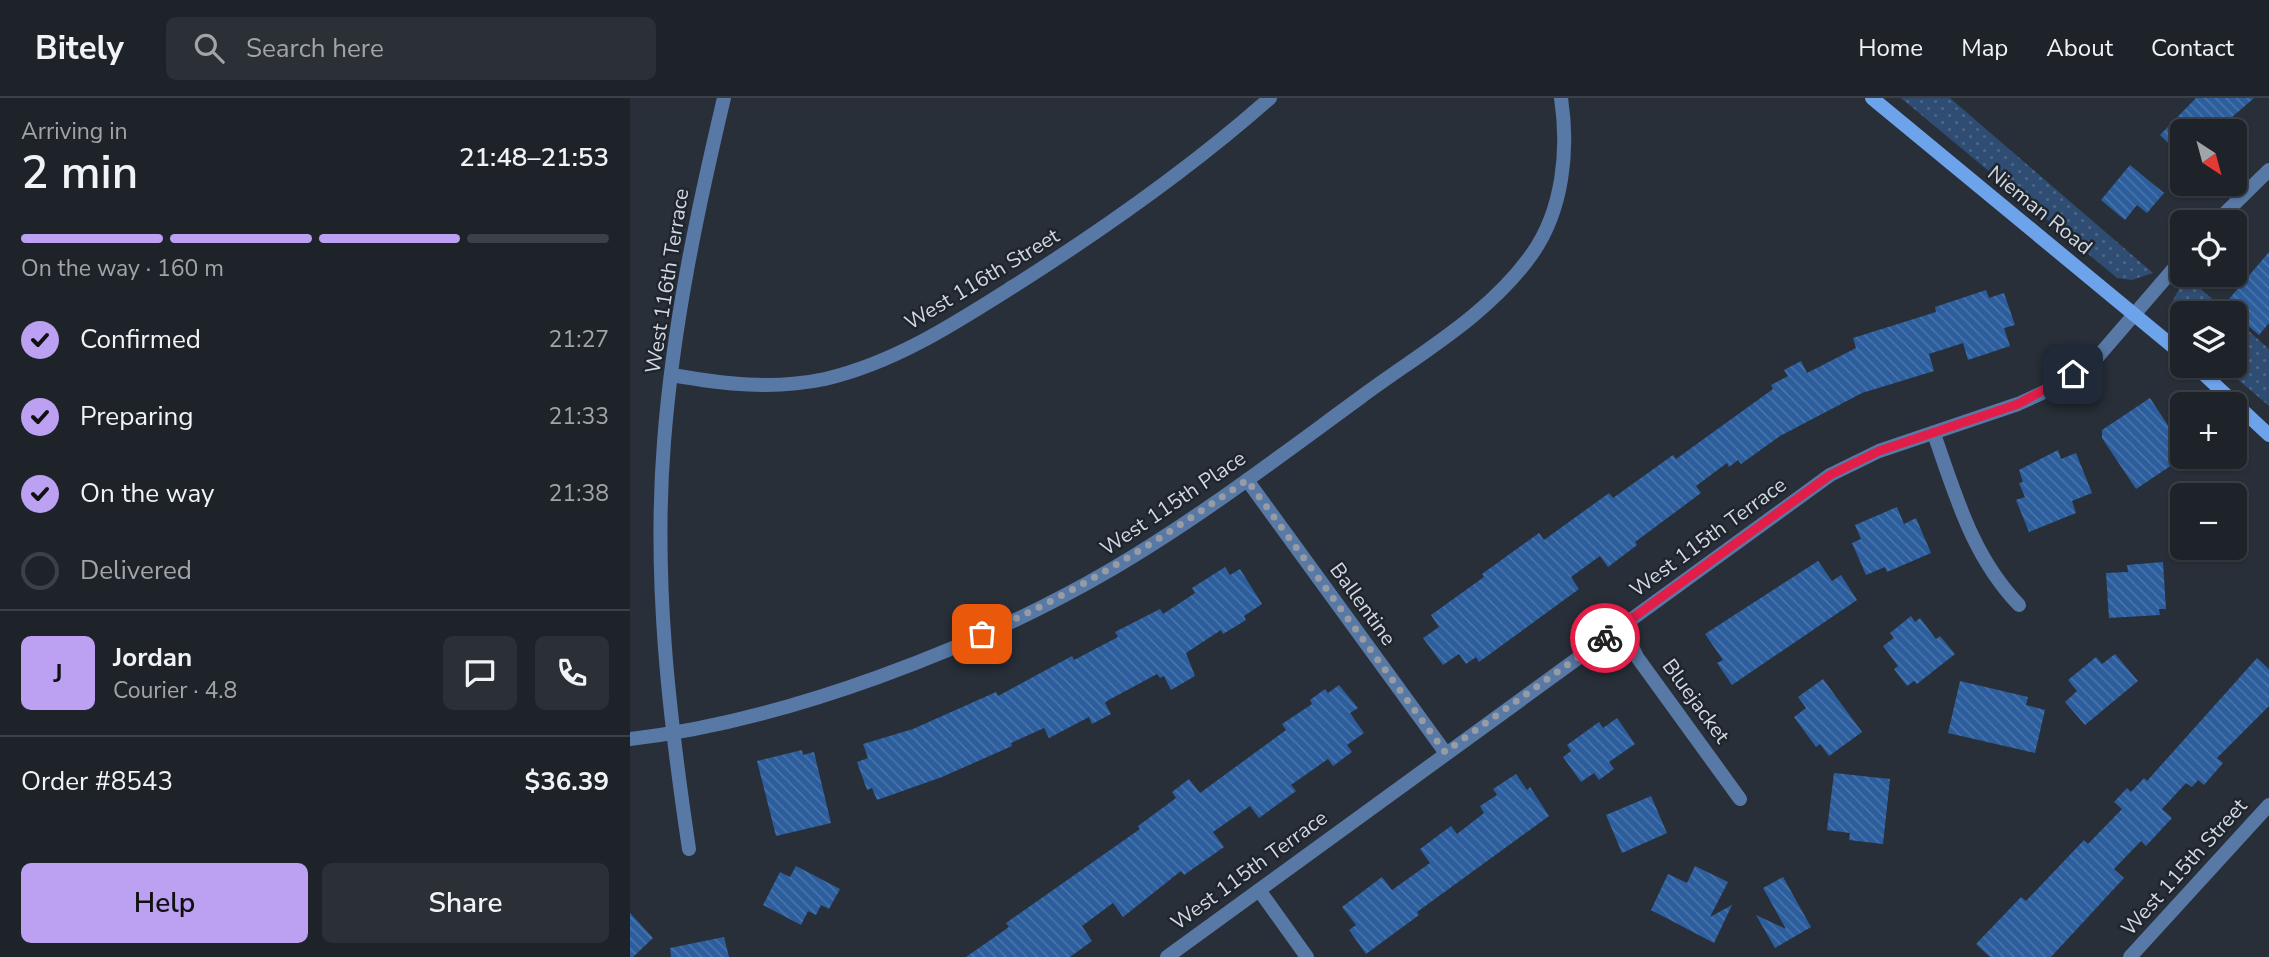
<!DOCTYPE html>
<meta charset="utf-8">
<style>
:root{--surface:#1e232a;--page:#2b2f36;--text:#f1f3f6;--muted:#a1a4a8;--line:#3c4047;--accent:#bca0f2}
body{margin:0;font-family:"Nunito Sans",sans-serif;background:var(--page);color:var(--text);height:100vh;display:flex;flex-direction:column;font-size:26px;white-space:nowrap}
*{box-sizing:border-box;margin:0}
p{font-size:23px;color:var(--muted)}
.icon{flex:none;width:38px;height:38px;fill:none;stroke:currentColor;stroke-width:2;stroke-linecap:round;stroke-linejoin:round}
.map{position:relative;flex:1;overflow:hidden}
.panel{display:flex;flex-direction:column;background:var(--surface);width:630px}
.panel>*{flex:none}
.needle{width:46px;rotate:144deg}
.fabs{position:absolute;left:1540px;top:21px;display:grid;gap:14px}
.fabs a{display:grid;place-items:center;width:77px;height:77px;border-radius:10px;background:var(--surface);box-shadow:0 2px 5px #0004,0 0 0 2px var(--line);font-size:35px}
.pin{position:absolute;display:grid;place-items:center;width:60px;height:60px;color:#fff;margin:-30px;border-radius:14px;box-shadow:0 4px 10px #0006}
.courier{position:absolute;display:grid;place-items:center;width:70px;height:70px;margin:-35px;border:5px solid #e11d48;border-radius:50%;background:#fff;color:#222;box-shadow:0 2px 9px #0007}
.summary em{font-style:normal;font-weight:600}
.summary div{display:flex;flex-direction:column-reverse}
.summary{display:flex;align-items:center;justify-content:space-between;height:119px;padding:0 21px}
h1{font-size:46px;font-weight:600;line-height:52px}
.bar{display:grid;grid-template-columns:repeat(4,1fr);gap:10px 7px;align-content:center;height:84px;padding:0 21px}
.bar i{height:9px;border-radius:5px;background:var(--line)}
.bar .selected{background:var(--accent)}
.bar p{grid-column:span 4}
.line{display:flex;align-items:center;gap:18px;padding:0 21px;border-top:2px solid var(--line)}
.line div{flex:1}
.round{display:grid;place-items:center;flex:none;width:74px;height:74px;border-radius:10px;background:var(--page)}
ol{padding:0 21px;list-style:none}
li{display:flex;align-items:center;gap:21px;height:77px}
li p{margin-inline-start:auto}
li .icon{padding:7px;border-radius:50%;background:var(--accent);color:#111;stroke-width:4}
li:last-child{color:var(--muted)}
li i{width:38px;height:38px;border:4px solid var(--line);border-radius:50%}
.button{display:flex;gap:14px;margin-top:auto;padding:14px 21px}
.button a{flex:1;height:80px;border-radius:10px;background:var(--accent);color:#111;font-size:28px;font-weight:600;line-height:80px;text-align:center}
.button a+a{background:var(--page);color:var(--text)}
header{display:flex;align-items:center;gap:42px;box-sizing:border-box;height:98px;padding:0 35px;background:var(--surface);border-bottom:2px solid var(--line)}
header strong{font-size:33px}
nav{display:flex;gap:38px;margin-inline-start:auto;font-size:24px}
.search{width:490px;height:63px;background:var(--page);display:flex;align-items:center;gap:18px;box-sizing:border-box;padding:0 24px;border-radius:10px;color:var(--muted);font-size:26px}
main{display:flex;flex:1;min-height:0}
.map>svg:first-child{display:block}
</style>
<header>
<strong>Bitely</strong>
<div class="search"><svg class="icon" aria-label="search" viewBox="0 0 24 24"><circle cx="10" cy="10" r="6"/><path d="M15 15l6 6"/></svg>Search here</div>
<nav><a>Home</a><a>Map</a><a>About</a><a>Contact</a></nav>
</header>
<main>
<section class="panel">
<div class="summary"><div><h1>2 min</h1><p>Arriving in</p></div><em>21:48–21:53</em></div>
<div class="bar"><i class="selected"></i><i class="selected"></i><i class="selected"></i><i></i><p>On the way · 160 m</p></div>
<ol>
<li><svg class="icon" aria-label="check" viewBox="0 0 24 24"><path d="M5 12l5 5 9-10"/></svg>Confirmed<p>21:27</p></li>
<li><svg class="icon" aria-label="check" viewBox="0 0 24 24"><path d="M5 12l5 5 9-10"/></svg>Preparing<p>21:33</p></li>
<li><svg class="icon" aria-label="check" viewBox="0 0 24 24"><path d="M5 12l5 5 9-10"/></svg>On the way<p>21:38</p></li>
<li><i></i>Delivered</li>
</ol>
<div class="line" style="height:126px"><b class="round" style="background:var(--accent);color:#111">J</b><div><b>Jordan</b><p>Courier · 4.8</p></div><a class="round"><svg class="icon" aria-label="chat" viewBox="0 0 24 24"><path d="M4 5h16v11H9l-5 4z"/></svg></a><a class="round"><svg class="icon" aria-label="phone" viewBox="0 0 24 24"><path d="M5 4h4l2 5-3 2q2 4 5 5l2-3 5 2v4C11 20 4 13 5 4z"/></svg></a></div>
<div class="line" style="height:91px"><div>Order #8543</div><b>$36.39</b></div>
<div class="button"><a>Help</a><a>Share</a></div>
</section>
<div class="map">
<svg width="1639" height="859" viewBox="0 0 1639 859">
<defs>
<pattern id="grass-dots" width="8" height="8" patternUnits="userSpaceOnUse" patternTransform="scale(1.75)"><rect width="8" height="8" fill="#2f4c72"/><path d="M2 2h.1M6 6h.1" fill="none" stroke="#4c6586" stroke-width="1.8" stroke-linecap="round"/></pattern>
<pattern id="building-back-hatch" width="6" height="6" patternUnits="userSpaceOnUse" patternTransform="scale(1.75)"><rect width="6" height="6" fill="#2c5e9d"/><path d="M-1 5l2 2M0 0l6 6M5-1l2 2" fill="none" stroke="#4a74aa"/></pattern>
</defs>
<rect width="100%" height="100%" fill="#282f38"/>
<!-- grass -->
<path fill="url(#grass-dots)" d="M 1271,0 L 1320,0 L 1523,175 L 1502,182 L 1487,180 Z
M 1558,180 L 1599,215 L 1552,215 L 1552,233 C 1533,215 1543,197 1558,180 Z
M 1605,221 L 1639,251 L 1639,308 L 1592,268 L 1605,268 Z"/>
<!-- building -->
<path fill="url(#building-back-hatch)" d="M 1566,0 L 1624,0 L 1586,33 L 1552,33 L 1552,58 L 1530,37 Z
M 1500,67 L 1534,95 L 1517,115 L 1507,107 L 1495,122 L 1471,102 Z
M 1639,154 L 1639,225 L 1629,237 L 1594,207 Z
M 1356,192 L 1359,200 L 1374,195 L 1385,227 L 1374,230 L 1380,248 L 1338,262 L 1333,245 L 1299,256 L 1304,273 L 1232,295 L 1150,338 L 1111,366 L 1108,362 L 1099,369 L 1097,365 L 1066,388 L 1071,395 L 1005,444 L 1007,447 L 978,469 L 970,458 L 941,479 L 949,491 L 849,564 L 846,559 L 836,566 L 829,556 L 813,567 L 793,540 L 809,529 L 801,517 L 854,479 L 852,476 L 909,435 L 914,442 L 979,395 L 983,400 L 1043,357 L 1046,361 L 1143,291 L 1141,287 L 1158,278 L 1154,272 L 1171,263 L 1177,275 L 1226,250 L 1223,240 L 1306,214 L 1305,209 Z
M 1520,300 L 1552,349 L 1554,359 L 1506,391 L 1472,340 L 1472,332 Z
M 1428,352 L 1431,361 L 1446,355 L 1462,395 L 1442,403 L 1446,415 L 1399,434 L 1386,402 L 1395,399 L 1389,385 L 1393,384 L 1389,372 Z
M 1267,409 L 1274,426 L 1286,420 L 1301,455 L 1257,474 L 1255,469 L 1236,477 L 1222,445 L 1231,441 L 1225,427 Z
M 1188,463 L 1202,483 L 1211,477 L 1227,502 L 1102,587 L 1087,565 L 1093,562 L 1075,536 Z
M 1533,464 L 1536,511 L 1529,511 L 1530,517 L 1479,520 L 1476,475 L 1498,474 L 1497,467 Z
M 595,469 L 600,477 L 610,471 L 632,506 L 614,518 L 616,522 L 593,536 L 591,532 L 556,555 L 565,578 L 541,592 L 534,578 L 530,580 L 527,576 L 477,603 L 475,605 L 481,616 L 462,626 L 459,619 L 419,640 L 414,630 L 381,645 L 382,648 L 312,679 L 247,702 L 242,690 L 237,692 L 227,664 L 238,660 L 233,646 L 283,631 L 366,594 L 368,598 L 442,558 L 444,562 L 488,539 L 485,534 L 530,511 L 533,516 L 565,495 L 562,490 Z
M 1281,518 L 1285,524 L 1290,520 L 1306,541 L 1310,538 L 1325,556 L 1287,586 L 1284,583 L 1277,588 L 1264,571 L 1268,568 L 1253,548 L 1264,540 L 1260,535 Z
M 1485,556 L 1508,583 L 1455,627 L 1435,604 L 1447,593 L 1438,582 L 1466,559 L 1472,566 Z
M 1627,560 L 1639,571 L 1639,608 L 1587,660 L 1593,665 L 1574,687 L 1568,682 L 1562,689 L 1556,685 L 1532,711 L 1542,720 L 1516,748 L 1511,743 L 1484,771 L 1494,780 L 1421,859 L 1360,859 L 1346,846 L 1391,799 L 1396,803 L 1454,742 L 1458,746 L 1492,711 L 1484,704 L 1497,690 L 1501,694 L 1514,680 L 1517,683 Z
M 1193,581 L 1232,634 L 1199,658 L 1190,646 L 1186,649 L 1164,619 L 1176,610 L 1168,599 Z
M 1330,583 L 1398,599 L 1396,607 L 1415,612 L 1405,655 L 1318,635 Z
M 709,587 L 728,610 L 720,615 L 734,635 L 717,647 L 722,654 L 703,668 L 698,661 L 661,687 L 666,693 L 629,720 L 620,708 L 583,734 L 594,749 L 554,777 L 551,773 L 493,819 L 483,805 L 452,828 L 462,843 L 440,859 L 336,859 L 379,829 L 376,825 L 510,731 L 508,728 L 546,700 L 542,694 L 559,681 L 570,695 L 656,632 L 652,626 L 682,606 L 680,602 L 695,591 L 698,595 Z
M 987,620 L 1005,646 L 979,664 L 984,671 L 969,682 L 964,675 L 951,684 L 933,659 L 941,653 L 937,647 L 969,624 L 973,630 Z
M 172,652 L 173,657 L 184,654 L 201,725 L 146,738 L 127,663 Z
M 1204,675 L 1260,681 L 1253,746 L 1219,742 L 1220,735 L 1197,732 Z
M 886,676 L 897,692 L 900,689 L 919,718 L 787,814 L 789,817 L 736,856 L 719,832 L 726,827 L 712,809 L 752,779 L 762,792 L 800,765 L 790,751 L 821,728 L 827,736 L 854,715 L 850,708 L 867,697 L 863,691 Z
M 1021,698 L 1037,735 L 992,755 L 976,717 Z
M 166,768 L 210,791 L 199,811 L 191,807 L 186,817 L 178,813 L 171,827 L 133,807 L 150,774 L 160,779 Z
M 1065,768 L 1098,784 L 1080,819 L 1102,807 L 1084,845 L 1021,812 L 1038,776 L 1057,785 Z
M 1153,779 L 1181,829 L 1145,850 L 1126,817 L 1156,831 L 1133,790 Z
M 0,815 L 23,840 L 3,859 L 0,859 Z
M 94,839 L 99,859 L 41,859 L 40,850 Z"/>
<g fill="none" stroke-linecap="round" stroke-linejoin="round">
<!-- street -->
<path stroke="#5879a6" stroke-width="14" d="M 1586,124 L 1639,72
M 42,277 C 93,286 143,292 195,281 C 264,265 324,226 384,188 C 474,131 560,71 640,0
M 1304,336 C 1326,398 1342,458 1389,507
M 617,382 L 815,654
M 992,527 L 1007,559 L 1110,701
M 0,641 C 156,623 347,550 482,471 C 569,420 650,358 731,299 C 789,256 859,217 902,156 C 933,112 939,52 931,0
M 59,751 C 39,617 23,481 34,344 C 43,227 67,114 94,0
M 629,792 L 677,859
M 537,859 L 1200,377 L 1249,353 L 1388,306 L 1421,291 L 1465,262 L 1552,161
M 1500,859 L 1639,707"/>
<!-- secondary -->
<path stroke="#6da3ea" stroke-width="14" d="M 1242,0 L 1552,256
M 1565,268 L 1639,337"/>
</g>
<g fill="none" stroke-linecap="round" stroke-linejoin="round">
<!-- done -->
<path stroke="#979ca4" stroke-width="7" stroke-dasharray="0 12.6" d="M 352,536 C 447,495 532,440 617,382 L 815,654 L 975,540"/>
<!-- route -->
<path stroke="#e11d48" stroke-width="9" d="M 975,540 L 1200,377 L 1249,353 L 1388,306 L 1443,276"/>
</g>
<g text-anchor="middle" dominant-baseline="central" stroke-width="5" stroke-linejoin="round" paint-order="stroke">
<!-- street labels -->
<g font-size="21" fill="#d3d7de" stroke="#1e252e">
<text transform="translate(1410 112) rotate(39)">Nieman Road</text>
<text transform="translate(352 181) rotate(-31)">West 116th Street</text>
<text transform="translate(37 183) rotate(-81)">West 116th Terrace</text>
<text transform="translate(543 405) rotate(-34)">West 115th Place</text>
<text transform="translate(1078 439) rotate(-36)">West 115th Terrace</text>
<text transform="translate(733 506) rotate(54)">Ballentine</text>
<text transform="translate(1066 603) rotate(54)">Bluejacket</text>
<text transform="translate(1554 769) rotate(-48)">West 115th Street</text>
<text transform="translate(619 772) rotate(-36)">West 115th Terrace</text>
</g>
</g>
</svg>
<div class="fabs">
<a><svg class="needle" viewBox="-14 -14 28 28"><path d="M0-13l5 13h-10z" fill="#e53935"/><path d="M0 13l5-13h-10z" fill="#a1a4a8"/></svg></a>
<a><svg class="icon" aria-label="locate" viewBox="0 0 24 24"><circle cx="12" cy="12" r="6"/><path d="M12 2v4M12 18v4M2 12h4M18 12h4"/></svg></a>
<a><svg class="icon" aria-label="layers" viewBox="0 0 24 24"><path d="M12 4l9 5-9 5-9-5zM3 14l9 5 9-5"/></svg></a>
<a>+</a>
<a>−</a>
</div>
<div class="pin" style="left:352px;top:536px;background:#ea580c"><svg class="icon" aria-label="bag" viewBox="0 0 24 24"><path d="M5 8h14l-1 12H6zM9 8a3 3 0 0 1 6 0"/></svg></div>
<div class="pin" style="left:1443px;top:276px;background:#1f2937"><svg class="icon" aria-label="home" viewBox="0 0 24 24"><path d="M3 11l9-7 9 7M6 9v11h12V9"/></svg></div>
<div class="courier" style="left:975px;top:540px"><svg class="icon" aria-label="bike" viewBox="0 0 24 24"><circle cx="6" cy="16" r="4"/><circle cx="18" cy="16" r="4"/><path d="M6 16l4-8h5l3 8M10 8l3 8H6M13 5h3"/></svg></div>
</div>
</main>
